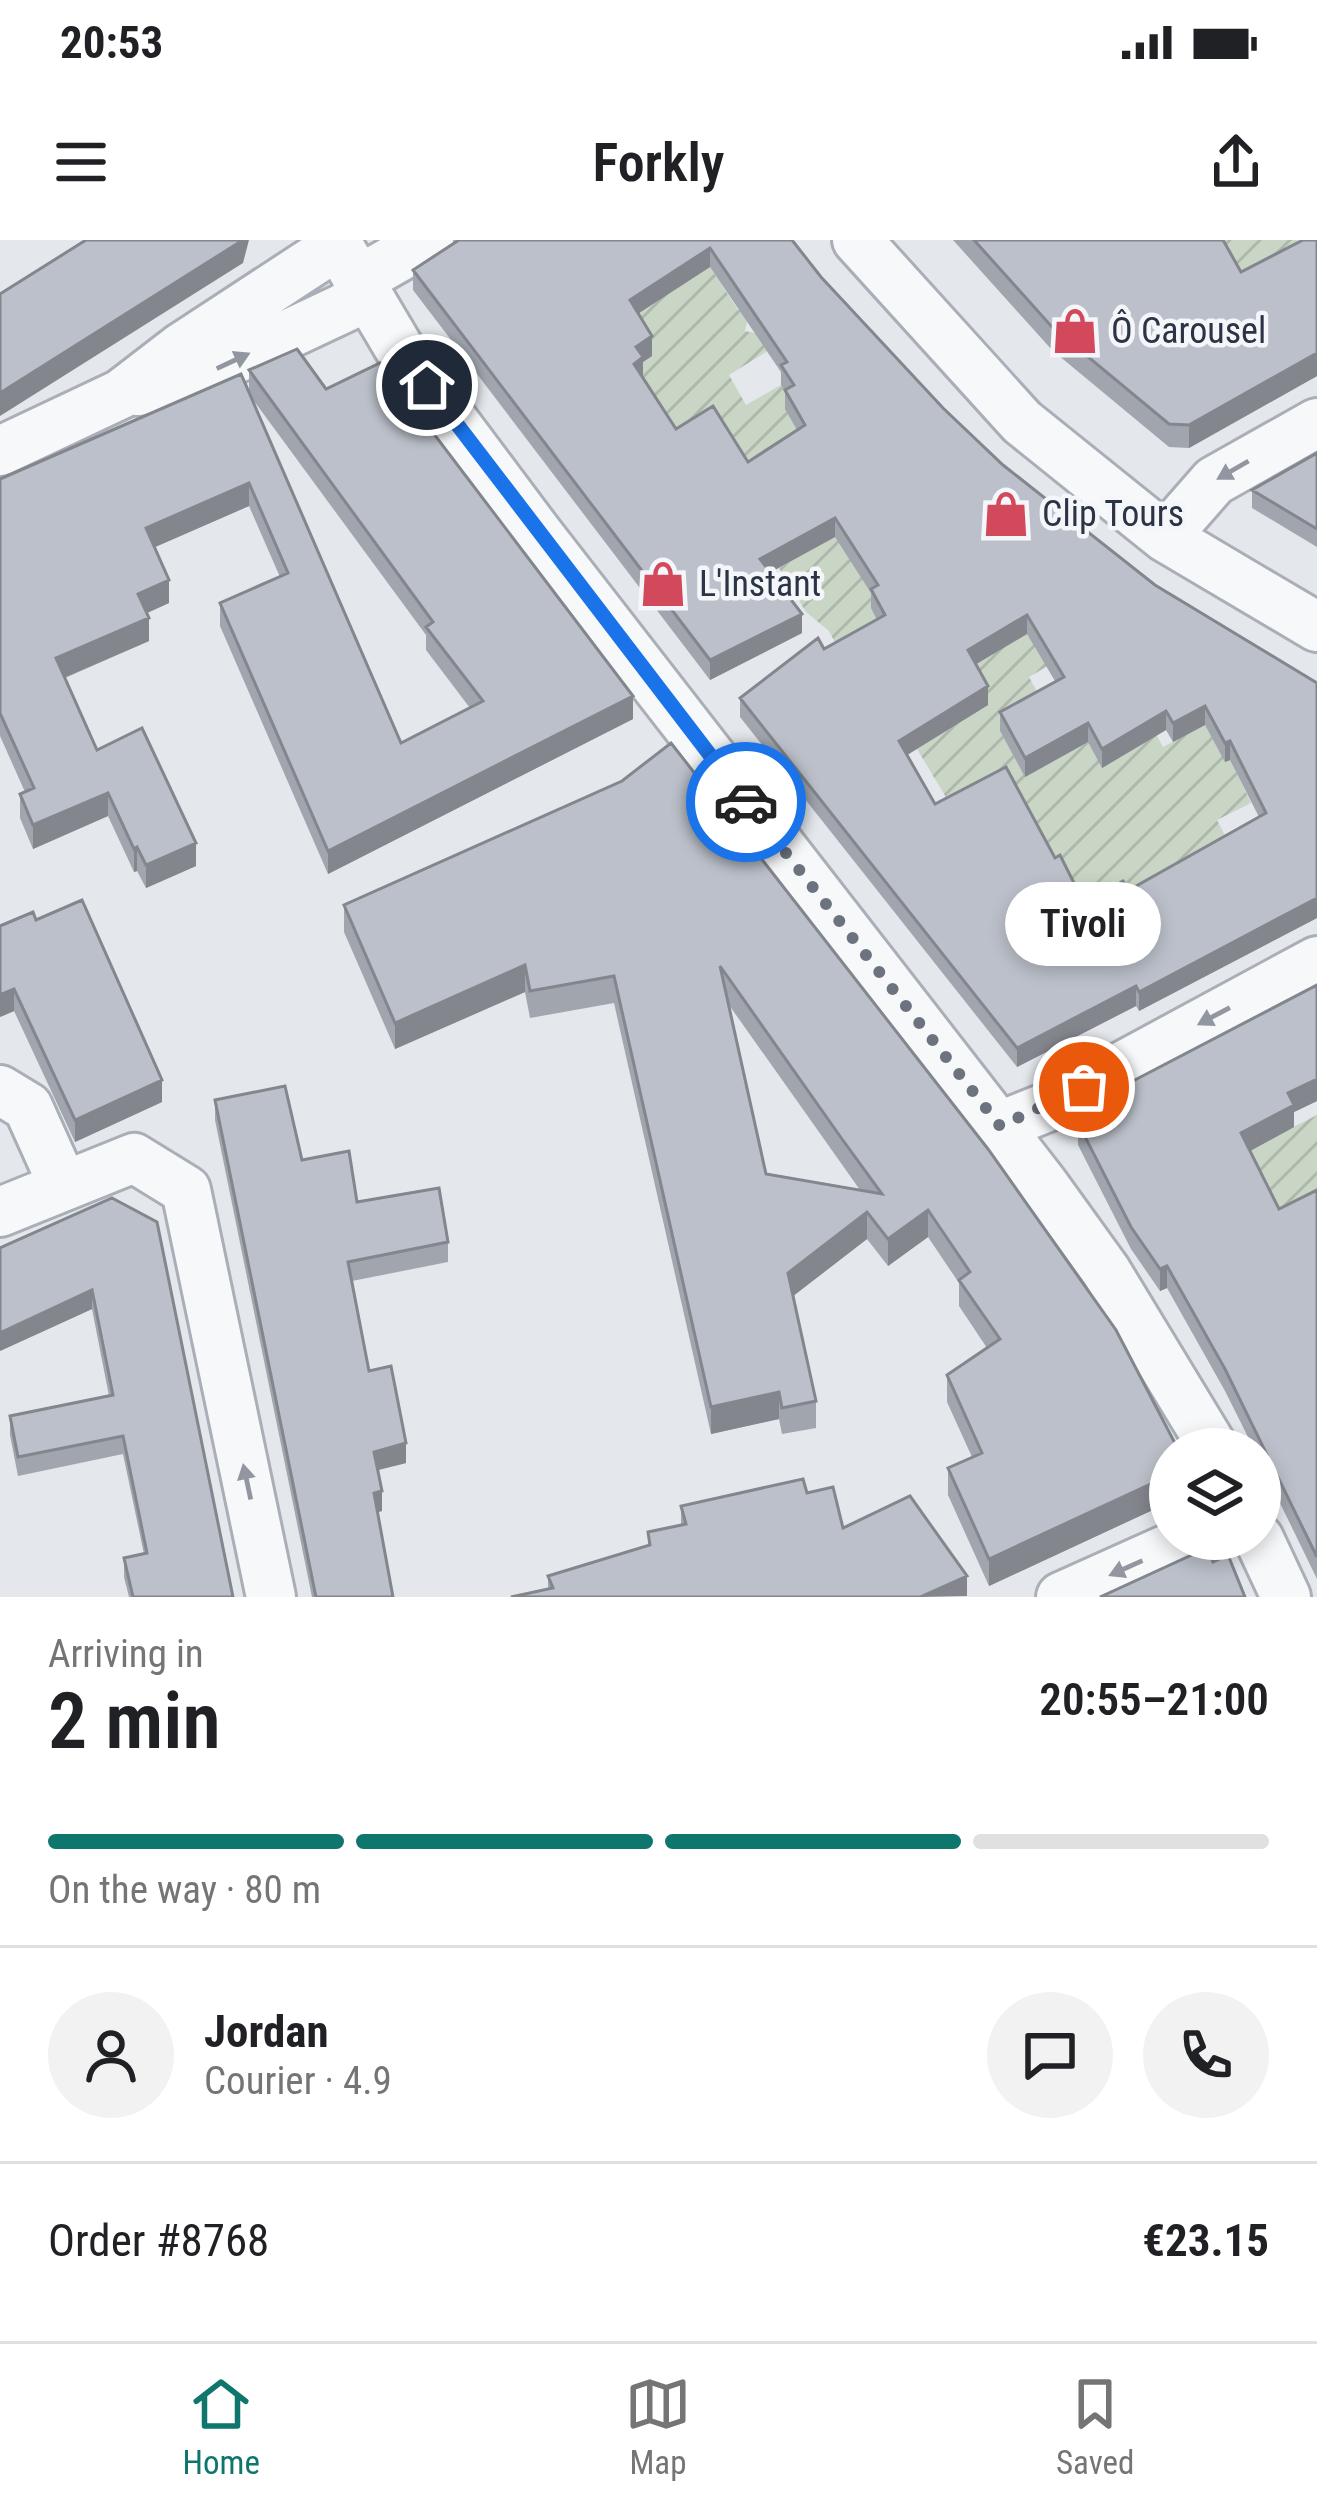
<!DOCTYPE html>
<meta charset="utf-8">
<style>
:root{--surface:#fff;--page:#f2f2f2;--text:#202124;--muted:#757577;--line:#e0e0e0;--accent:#0f766e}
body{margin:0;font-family:"Roboto Condensed",sans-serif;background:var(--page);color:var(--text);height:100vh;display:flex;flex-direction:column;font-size:45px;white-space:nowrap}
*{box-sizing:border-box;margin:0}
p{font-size:39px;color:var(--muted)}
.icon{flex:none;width:66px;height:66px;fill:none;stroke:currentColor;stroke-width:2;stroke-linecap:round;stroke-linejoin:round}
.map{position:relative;height:1357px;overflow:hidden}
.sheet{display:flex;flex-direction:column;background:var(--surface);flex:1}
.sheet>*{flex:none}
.controls{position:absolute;left:1149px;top:1188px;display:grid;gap:24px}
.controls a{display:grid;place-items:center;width:132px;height:132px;border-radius:50%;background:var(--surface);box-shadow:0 6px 18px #0003;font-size:60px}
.pin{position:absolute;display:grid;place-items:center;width:102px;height:102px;color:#fff;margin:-51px;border:6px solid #fff;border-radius:50%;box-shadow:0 3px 12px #0007}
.courier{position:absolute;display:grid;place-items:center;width:120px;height:120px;margin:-60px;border:9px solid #1a73e8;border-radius:50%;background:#fff;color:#222;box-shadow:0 3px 15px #0007}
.bubble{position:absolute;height:84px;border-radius:42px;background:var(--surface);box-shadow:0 6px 18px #0003;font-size:39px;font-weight:600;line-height:84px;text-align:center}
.headline em{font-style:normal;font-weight:600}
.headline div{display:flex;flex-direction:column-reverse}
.headline{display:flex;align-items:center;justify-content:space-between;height:204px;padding:0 48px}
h1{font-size:78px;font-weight:600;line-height:90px}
.bar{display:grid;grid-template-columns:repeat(4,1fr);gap:18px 12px;align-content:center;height:144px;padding:0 48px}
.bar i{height:15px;border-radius:9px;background:var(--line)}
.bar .current{background:var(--accent)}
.bar p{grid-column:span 4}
.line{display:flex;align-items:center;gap:30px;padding:0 48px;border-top:3px solid var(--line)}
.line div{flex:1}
.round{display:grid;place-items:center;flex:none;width:126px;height:126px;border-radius:63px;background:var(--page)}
.status{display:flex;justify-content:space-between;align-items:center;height:84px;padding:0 60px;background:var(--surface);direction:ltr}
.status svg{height:33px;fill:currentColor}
header{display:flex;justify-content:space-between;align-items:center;height:156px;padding:0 48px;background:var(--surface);font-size:54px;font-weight:600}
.dock{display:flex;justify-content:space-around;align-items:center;height:168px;border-top:3px solid var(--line);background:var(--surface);font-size:33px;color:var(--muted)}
.dock a{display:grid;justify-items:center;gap:6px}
.dock .current{color:var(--accent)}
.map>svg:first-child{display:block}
</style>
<div class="status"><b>20:53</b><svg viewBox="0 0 49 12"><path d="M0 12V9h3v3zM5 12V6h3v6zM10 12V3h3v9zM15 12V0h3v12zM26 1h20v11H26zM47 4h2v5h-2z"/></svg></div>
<header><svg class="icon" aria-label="menu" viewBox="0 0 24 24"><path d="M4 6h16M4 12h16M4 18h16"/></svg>Forkly<svg class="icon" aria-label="share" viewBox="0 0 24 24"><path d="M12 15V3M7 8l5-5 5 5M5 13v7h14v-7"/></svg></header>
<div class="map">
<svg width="1317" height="1357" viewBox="0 0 1317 1357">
<defs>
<pattern id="garden-furrows" width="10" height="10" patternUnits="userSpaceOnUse" patternTransform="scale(3)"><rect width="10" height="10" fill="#c9d6c5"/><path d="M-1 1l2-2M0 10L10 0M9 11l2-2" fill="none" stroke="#adb8ab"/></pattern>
</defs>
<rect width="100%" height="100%" fill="#e4e7ec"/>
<!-- garden -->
<path fill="url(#garden-furrows)" d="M 1210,0 L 1297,0 L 1308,20 L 1238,48 Z
M 710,27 L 738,70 L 745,67 L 749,72 L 745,91 L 773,97 L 777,105 L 729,135 L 746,165 L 781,145 L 790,159 L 786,170 L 794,184 L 1054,377 L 1073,411 L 1029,437 L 1045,466 L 1000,491 L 1025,536 L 1144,472 L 1163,507 L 1205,485 L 1230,519 L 1251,563 L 1217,580 L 1233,611 L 1127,666 L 1114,641 L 1074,662 L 956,574 L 917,509 L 843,418 L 829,391 L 806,372 L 779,328 L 840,294 L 674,210 L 634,143 L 618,30 Z
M 1317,875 L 1317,974 L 1276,993 L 1240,914 Z"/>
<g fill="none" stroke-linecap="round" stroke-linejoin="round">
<defs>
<path id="minor" d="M 335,0 L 399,108 L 539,295 L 1044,945 L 1106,1031 L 1214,1209
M 857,0 L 1022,182 L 1165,297 L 1317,387
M 357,41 L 429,0
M 138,151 L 195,138 L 367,57
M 0,211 L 121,154 L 182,107 L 338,5
M 1165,297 L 1214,241 L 1317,183
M 0,850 L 28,867 L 63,945
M 1000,886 L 1045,868 L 1317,721
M 0,972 L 134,918 L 186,950 L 271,1357
M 1259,1299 L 1286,1357
M 1061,1357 L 1190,1299"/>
</defs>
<!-- minor casing -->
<use href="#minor" stroke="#a9aeb7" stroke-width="54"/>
<!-- minor -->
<use href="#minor" stroke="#f7f8fa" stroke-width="48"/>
</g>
<!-- wall -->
<path fill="#a1a5ae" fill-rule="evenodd" d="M 792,0 L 821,37 L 943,168 L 1003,225 L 1155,345 L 1317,443 L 1317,678 L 1139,771 L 1136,766 L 1017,827 L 740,477 L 740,458 L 877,380 L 871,368 L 871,353 L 835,297 L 771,332 L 802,393 L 710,440 L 413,50 L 413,30 ZM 710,27 L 781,132 L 781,145 L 785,152 L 785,169 L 797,190 L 748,222 L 676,189 L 642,136 L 643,122 L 652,116 L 638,73 ZM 1027,394 L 1055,441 L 1000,472 L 1000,491 L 1025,537 L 1088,502 L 1102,528 L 1166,490 L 1173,502 L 1205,485 L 1225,522 L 1230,520 L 1259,577 L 1129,650 L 1081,657 L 1055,618 L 935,564 L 907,515 L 988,465 L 976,424 Z
M 953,0 L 1223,0 L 1241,32 L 1317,0 L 1317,136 L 1189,208 L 1169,207 L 1052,110 Z
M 249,130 L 326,149 L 633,479 L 328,634 L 220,386 L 220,363 L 280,337 L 249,266 L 155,307 L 169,363 L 147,373 L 149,401 L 65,438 L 97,510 L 196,626 L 146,648 L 137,631 L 134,632 L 108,576 L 33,609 L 20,578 L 20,554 L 25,552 L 0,496 L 0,239 L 249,152 ZM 251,157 L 426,395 L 426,410 L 470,468 L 401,503 Z
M 1317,213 L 1317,307 L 1252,268 L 1252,250 Z
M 622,541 L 1170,1209 L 1170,1262 L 989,1346 L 948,1255 L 948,1228 L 972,1217 L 947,1162 L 947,1135 L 987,1108 L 959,1066 L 959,1043 L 928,997 L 888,1026 L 867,999 L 793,1056 L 816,1161 L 816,1188 L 782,1194 L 779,1179 L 711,1194 L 614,763 L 530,778 L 525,752 L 395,809 L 344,692 L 344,665 ZM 729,765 L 860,950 L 766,934 Z
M 36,680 L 162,862 L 75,902 L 14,771 L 0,777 Z
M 1317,745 L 1317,861 L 1294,872 L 1294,887 L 1250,911 L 1279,969 L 1317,950 L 1317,1339 L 1260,1222 L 1260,1209 L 1254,1209 L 1225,1151 L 1167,1048 L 1160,1051 L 1131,1009 L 1078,905 L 1078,883 Z
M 215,860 L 302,920 L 357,962 L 448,1002 L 448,1022 L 352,1041 L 369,1131 L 406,1223 L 378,1230 L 382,1271 L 378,1272 L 393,1357 L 312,1357 L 215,880 Z
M 112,958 L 233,1357 L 129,1357 L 124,1337 L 124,1318 L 144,1314 L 123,1214 L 18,1236 L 10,1195 L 10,1176 L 109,1156 L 92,1069 L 0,1111 Z
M 807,1253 L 843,1288 L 967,1356 L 548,1349 L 548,1336 L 648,1306 L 648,1292 L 681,1285 L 681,1266 Z"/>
<!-- shaded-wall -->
<path fill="#83868d" d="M 243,0 L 249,0 L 243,23 L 0,176 L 0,153 Z
M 710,8 L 710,27 L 630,79 L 630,60 Z
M 652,96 L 652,116 L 643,122 L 643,136 L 634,143 L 636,107 Z
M 1317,113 L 1317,136 L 1189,208 L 1189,185 Z
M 249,243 L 249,266 L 146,311 L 146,288 Z
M 835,278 L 835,297 L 760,338 L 760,319 Z
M 169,340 L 169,363 L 138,377 L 138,354 Z
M 802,374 L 802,393 L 710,440 L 710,420 Z
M 1027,375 L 1027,394 L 968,429 L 968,410 Z
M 149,378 L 149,401 L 56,441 L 56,418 Z
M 988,446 L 988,465 L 899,520 L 899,501 Z
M 633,456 L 633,479 L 328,634 L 328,611 Z
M 1205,466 L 1205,485 L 1173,502 L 1173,483 Z
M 1166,471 L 1166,490 L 1102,528 L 1102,509 Z
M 1088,483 L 1088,502 L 1025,537 L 1025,518 Z
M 1230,501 L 1230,520 L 1225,522 L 1225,503 Z
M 108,553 L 108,576 L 33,609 L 33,585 Z
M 196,603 L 196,626 L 146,648 L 146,625 Z
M 137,607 L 137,631 L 134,632 L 134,609 Z
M 1317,658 L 1317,678 L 1139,771 L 1139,752 Z
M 525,725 L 525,752 L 395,809 L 395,783 Z
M 1136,746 L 1136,766 L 1017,827 L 1017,808 Z
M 14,749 L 14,771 L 0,777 L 0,755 Z
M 1317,839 L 1317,861 L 1294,872 L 1294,887 L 1241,916 L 1241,893 L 1288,853 Z
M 162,840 L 162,862 L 75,902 L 75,880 Z
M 928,970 L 928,997 L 888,1026 L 888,999 Z
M 867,972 L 867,999 L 788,1060 L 788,1033 Z
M 1167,1026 L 1167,1048 L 1160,1051 L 1160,1029 Z
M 92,1050 L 92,1069 L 0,1111 L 0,1093 Z
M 779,1152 L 779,1179 L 711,1194 L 711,1167 Z
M 406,1203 L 406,1223 L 374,1231 L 374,1212 Z
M 1170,1235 L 1170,1262 L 989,1346 L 989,1319 Z
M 382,1251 L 382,1271 L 374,1273 L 374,1253 Z
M 967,1336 L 967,1356 L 920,1357 Z"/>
<!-- building -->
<path fill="#bbc0ca" stroke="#83868d" stroke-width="3" fill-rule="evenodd" d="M 86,0 L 243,0 L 0,153 L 0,54 Z
M 459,0 L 792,0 L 821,37 L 943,168 L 1003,225 L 1155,345 L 1317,443 L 1317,658 L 1139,752 L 1136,746 L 1017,808 L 740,458 L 818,398 L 824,409 L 885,375 L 871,349 L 878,345 L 835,278 L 760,319 L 802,374 L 710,420 L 413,30 ZM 710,8 L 787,122 L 781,125 L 794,145 L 785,150 L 805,185 L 748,222 L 713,166 L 676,189 L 634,124 L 643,117 L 636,107 L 652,96 L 630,60 ZM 1027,375 L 1064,437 L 1000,472 L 1025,518 L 1088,483 L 1102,509 L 1166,471 L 1173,483 L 1205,466 L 1225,503 L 1230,501 L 1266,573 L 1129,650 L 1123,641 L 1103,653 L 1081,657 L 1060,615 L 1055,618 L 1006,527 L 935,564 L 899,501 L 988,446 L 968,410 Z
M 974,0 L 1223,0 L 1241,32 L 1303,0 L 1317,0 L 1317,113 L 1189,185 L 1169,184 L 1052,87 Z
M 297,109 L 326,149 L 380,123 L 633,456 L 328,611 L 220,363 L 288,333 L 249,243 L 146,288 L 169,340 L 138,354 L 149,378 L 56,418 L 97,510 L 142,488 L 196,603 L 146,625 L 137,607 L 134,609 L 108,553 L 33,585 L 20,554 L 34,548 L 0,473 L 0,239 L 241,134 L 401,503 L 483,461 L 426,387 L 433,382 L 249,130 Z
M 1317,213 L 1317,289 L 1252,250 Z
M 671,503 L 988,909 L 1116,1090 L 1178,1209 L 1170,1209 L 1170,1235 L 989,1319 L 948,1228 L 982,1213 L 947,1135 L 1000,1099 L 959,1040 L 970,1032 L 928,970 L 888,999 L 867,972 L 788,1033 L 816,1161 L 782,1168 L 779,1152 L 711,1167 L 614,736 L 530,751 L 525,725 L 395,783 L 344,665 L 622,541 ZM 720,726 L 842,899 L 882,954 L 766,934 Z
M 82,660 L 162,840 L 75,880 L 14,749 L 0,755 L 0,686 L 33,672 L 36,680 Z
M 1317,745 L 1317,839 L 1288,853 L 1294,865 L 1241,893 L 1279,969 L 1317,950 L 1317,1317 L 1225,1129 L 1167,1026 L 1160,1029 L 1131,987 L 1078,883 L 1085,866 Z
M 285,846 L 302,920 L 349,911 L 357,962 L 439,948 L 448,1002 L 348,1022 L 369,1131 L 391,1126 L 406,1203 L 374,1212 L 382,1251 L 374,1253 L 393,1357 L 316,1357 L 215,860 Z
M 112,958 L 157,982 L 233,1357 L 133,1357 L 124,1318 L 147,1313 L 123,1196 L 18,1217 L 10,1176 L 113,1155 L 92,1050 L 0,1093 L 0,1008 Z
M 803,1239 L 807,1253 L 833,1247 L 843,1288 L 910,1256 L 967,1336 L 920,1357 L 511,1357 L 553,1348 L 548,1336 L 650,1305 L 648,1292 L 686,1284 L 681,1266 Z
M 1207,1308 L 1213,1322 L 1228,1315 L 1245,1357 L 1100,1357 Z"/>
<!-- one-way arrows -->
<defs><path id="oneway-solid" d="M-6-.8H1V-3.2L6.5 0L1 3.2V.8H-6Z" transform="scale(3)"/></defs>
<g fill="#9196a0">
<use href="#oneway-solid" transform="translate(233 121) rotate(-25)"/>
<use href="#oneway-solid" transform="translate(1233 230) rotate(150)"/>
<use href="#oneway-solid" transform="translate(1214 776) rotate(152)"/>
<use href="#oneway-solid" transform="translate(247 1242) rotate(-102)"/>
<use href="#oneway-solid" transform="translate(1126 1328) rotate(156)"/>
</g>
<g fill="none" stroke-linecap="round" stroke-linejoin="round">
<!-- done -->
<path stroke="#6c737f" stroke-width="12" stroke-dasharray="0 21.6" d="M 746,562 L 1000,886 L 1084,847"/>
<!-- route -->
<path stroke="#1a73e8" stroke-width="15" d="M 427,145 L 746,562"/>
</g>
<!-- icons -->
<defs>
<symbol id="shop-bare" viewBox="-9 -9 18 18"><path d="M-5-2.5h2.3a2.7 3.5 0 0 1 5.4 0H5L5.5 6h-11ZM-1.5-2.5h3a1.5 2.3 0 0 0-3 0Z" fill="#d1495b" stroke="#f4f6f9" stroke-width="2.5" paint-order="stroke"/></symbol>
</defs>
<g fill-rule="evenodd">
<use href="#shop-bare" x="1042" y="58" width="66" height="66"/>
<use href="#shop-bare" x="973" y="241" width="66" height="66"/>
<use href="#shop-bare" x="630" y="311" width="66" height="66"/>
</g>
<g text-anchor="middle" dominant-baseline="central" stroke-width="9" stroke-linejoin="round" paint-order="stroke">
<!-- poi labels -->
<g font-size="36" fill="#2b3445" stroke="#f4f6f9" text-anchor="start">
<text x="1111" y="91">Ô Carousel</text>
<text x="1042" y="274">Clip Tours</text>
<text x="699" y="344">L'Instant</text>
</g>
</g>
</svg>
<div class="controls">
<a><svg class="icon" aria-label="layers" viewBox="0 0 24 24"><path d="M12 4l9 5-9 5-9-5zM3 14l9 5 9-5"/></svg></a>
</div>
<div class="pin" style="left:1084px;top:847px;background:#ea580c"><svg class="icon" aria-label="bag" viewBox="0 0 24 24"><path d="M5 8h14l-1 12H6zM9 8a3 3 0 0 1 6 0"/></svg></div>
<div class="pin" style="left:427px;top:145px;background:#1f2937"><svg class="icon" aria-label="home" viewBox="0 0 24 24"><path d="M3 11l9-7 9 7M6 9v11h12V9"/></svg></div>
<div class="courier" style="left:746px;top:562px"><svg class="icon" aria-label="car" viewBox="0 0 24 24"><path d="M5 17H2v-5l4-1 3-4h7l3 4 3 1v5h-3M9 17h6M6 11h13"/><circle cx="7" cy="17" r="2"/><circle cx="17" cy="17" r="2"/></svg></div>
<div class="bubble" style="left:1005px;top:642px;width:156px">Tivoli</div>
</div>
<section class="sheet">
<div class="headline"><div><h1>2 min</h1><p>Arriving in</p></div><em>20:55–21:00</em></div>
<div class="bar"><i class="current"></i><i class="current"></i><i class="current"></i><i></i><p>On the way · 80 m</p></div>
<div class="line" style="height:216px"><a class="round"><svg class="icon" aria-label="person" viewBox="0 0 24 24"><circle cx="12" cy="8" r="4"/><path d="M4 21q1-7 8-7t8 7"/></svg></a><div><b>Jordan</b><p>Courier · 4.9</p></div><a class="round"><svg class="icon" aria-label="chat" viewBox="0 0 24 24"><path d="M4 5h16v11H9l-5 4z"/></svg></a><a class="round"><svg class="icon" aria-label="phone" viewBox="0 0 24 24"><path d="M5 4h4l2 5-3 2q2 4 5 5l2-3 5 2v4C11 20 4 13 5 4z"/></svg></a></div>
<div class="line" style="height:156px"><div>Order #8768</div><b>€23.15</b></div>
</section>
<nav class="dock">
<a class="current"><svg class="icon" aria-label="home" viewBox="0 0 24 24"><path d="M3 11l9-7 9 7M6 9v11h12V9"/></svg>Home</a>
<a><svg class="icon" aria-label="map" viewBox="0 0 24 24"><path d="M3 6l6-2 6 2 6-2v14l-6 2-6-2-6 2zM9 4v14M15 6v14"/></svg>Map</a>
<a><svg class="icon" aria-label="saved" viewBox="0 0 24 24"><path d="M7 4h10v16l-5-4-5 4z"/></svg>Saved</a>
</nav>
